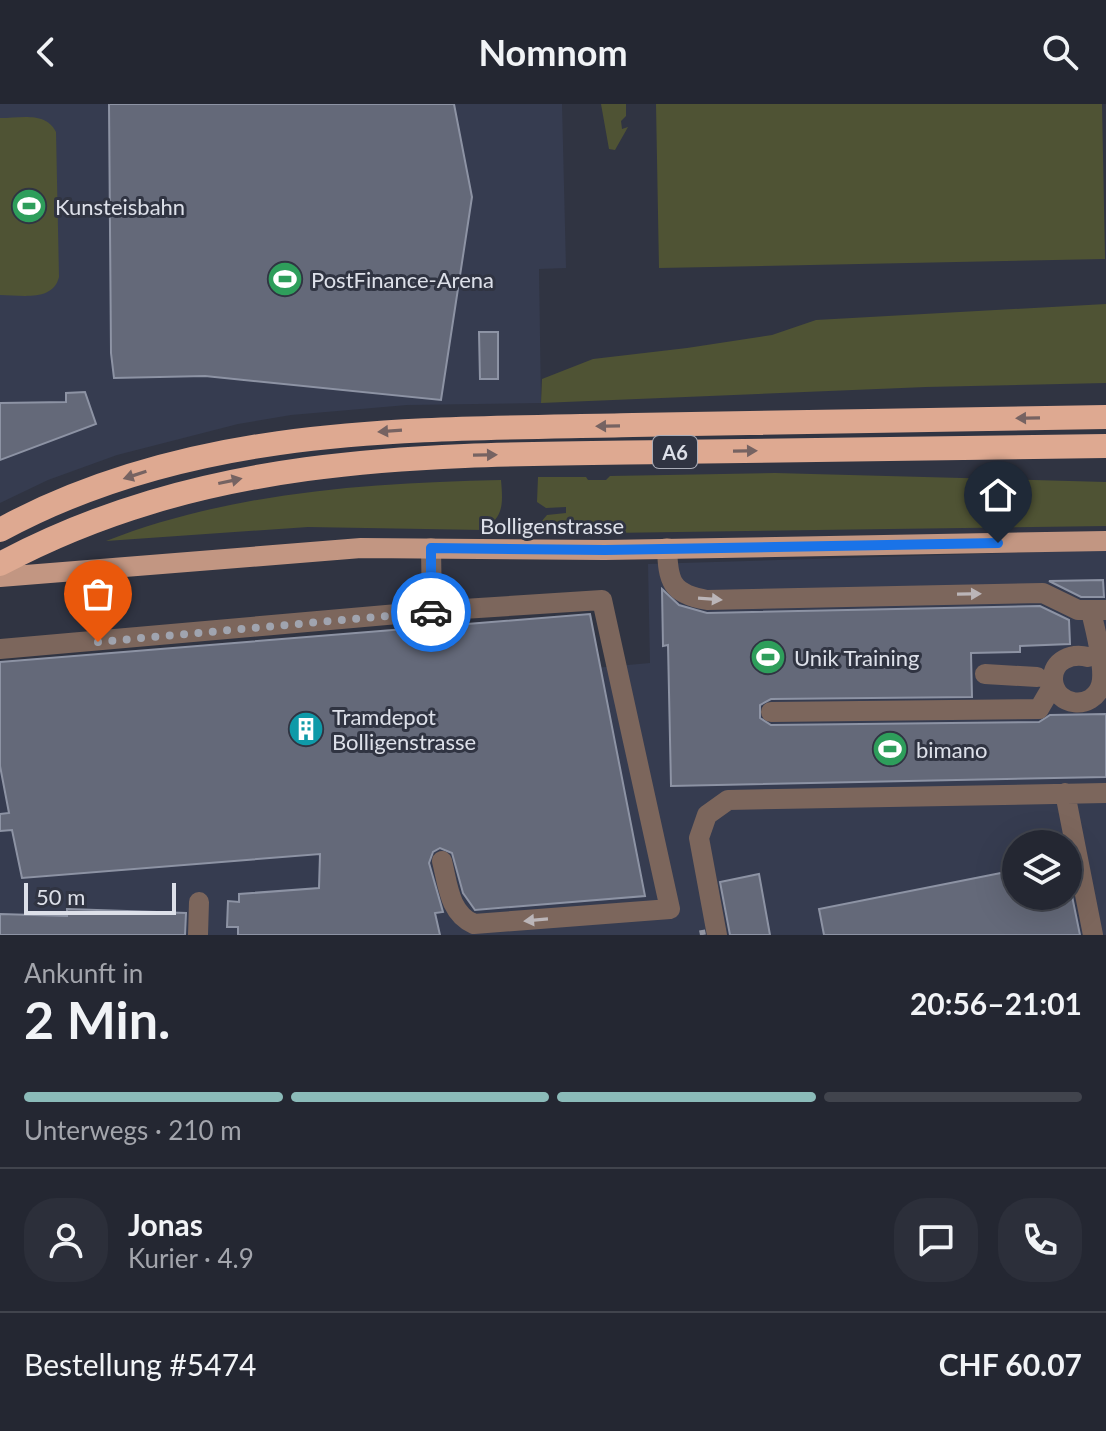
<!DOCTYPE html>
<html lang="de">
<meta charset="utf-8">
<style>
:root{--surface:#242732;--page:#2c2f3a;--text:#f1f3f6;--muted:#a3a5ac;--line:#41444d;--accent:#8bbbb9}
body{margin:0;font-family:Lato,sans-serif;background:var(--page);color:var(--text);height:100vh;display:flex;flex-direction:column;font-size:30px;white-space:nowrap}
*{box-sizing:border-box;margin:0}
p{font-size:26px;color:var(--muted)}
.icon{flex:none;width:44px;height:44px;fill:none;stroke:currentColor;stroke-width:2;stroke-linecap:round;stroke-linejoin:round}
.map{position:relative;height:831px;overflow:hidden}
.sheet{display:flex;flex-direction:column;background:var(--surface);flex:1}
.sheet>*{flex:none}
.buttons{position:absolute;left:1002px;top:726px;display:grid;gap:16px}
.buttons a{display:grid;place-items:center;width:80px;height:80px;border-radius:50%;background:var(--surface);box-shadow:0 8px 32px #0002,0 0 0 2px var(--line);font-size:40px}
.scale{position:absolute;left:24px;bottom:20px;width:152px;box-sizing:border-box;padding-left:8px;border:4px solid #dde0e9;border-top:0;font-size:22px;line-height:28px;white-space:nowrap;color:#dde0e9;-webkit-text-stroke:6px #303442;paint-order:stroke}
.pin{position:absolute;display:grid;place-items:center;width:68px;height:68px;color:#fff;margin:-82px -34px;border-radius:50% 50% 50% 0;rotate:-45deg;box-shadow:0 0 8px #0007}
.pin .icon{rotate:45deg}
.courier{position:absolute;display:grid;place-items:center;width:80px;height:80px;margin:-40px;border:6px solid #1a73e8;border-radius:50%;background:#fff;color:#222;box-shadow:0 2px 10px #0007}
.summary em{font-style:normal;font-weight:700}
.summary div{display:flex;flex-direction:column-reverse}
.summary{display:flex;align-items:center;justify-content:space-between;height:136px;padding:0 24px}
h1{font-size:52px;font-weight:700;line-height:60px}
.bar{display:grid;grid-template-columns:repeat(4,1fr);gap:12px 8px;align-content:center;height:96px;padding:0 24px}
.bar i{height:10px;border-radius:6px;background:var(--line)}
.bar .on{background:var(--accent)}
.bar p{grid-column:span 4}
.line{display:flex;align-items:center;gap:20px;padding:0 24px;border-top:2px solid var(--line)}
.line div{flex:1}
.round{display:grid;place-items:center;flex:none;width:84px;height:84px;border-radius:32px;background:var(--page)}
header{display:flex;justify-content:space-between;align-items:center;height:104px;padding:0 24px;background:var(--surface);font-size:36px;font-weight:700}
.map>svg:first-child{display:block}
</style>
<header><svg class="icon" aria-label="back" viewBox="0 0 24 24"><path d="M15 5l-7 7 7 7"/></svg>Nomnom<svg class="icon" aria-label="search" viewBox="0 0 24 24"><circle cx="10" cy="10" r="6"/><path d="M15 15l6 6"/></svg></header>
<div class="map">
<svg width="1106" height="831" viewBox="0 0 1106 831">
<rect width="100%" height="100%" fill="#303442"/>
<!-- built -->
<path fill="#363c50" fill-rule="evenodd" d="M 0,0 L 562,0 L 566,164 L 539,165 L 541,299 L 407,301 L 291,311 L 238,320 L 117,351 L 48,376 L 0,399 Z
M 1106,446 L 1106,831 L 0,831 L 0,623 L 360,585 L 650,559 L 648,460 ZM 1016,740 L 1068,740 L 1068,792 L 1016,792 Z"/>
<!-- green -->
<path fill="#4f5334" d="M 601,0 L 626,0 L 626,12 L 621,17 L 622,25 L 628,23 L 615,46 L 609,45 Z
M 656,0 L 1102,0 L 1105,155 L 659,164 Z
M 0,14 C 20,14 46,7 56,28 L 59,173 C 53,198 21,191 0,191 Z
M 1106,200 L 1106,279 L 926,283 L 541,299 L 542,275 L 593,255 L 687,244 L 772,231 L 816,216 Z
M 775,369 L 1106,378 L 1106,422 L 541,430 L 541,418 L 547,411 L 566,409 L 566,403 L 546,404 L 537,398 L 538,373 L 586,373 L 588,376 L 606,376 L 610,372 Z
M 501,376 C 503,400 504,413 483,426 L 308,423 L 106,437 C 231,388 368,379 501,376 Z"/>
<!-- building -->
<path fill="#646979" stroke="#8d93a4" stroke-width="2" d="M 109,0 L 454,0 L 472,93 L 441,296 L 205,272 L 114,274 L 111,249 Z
M 479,228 L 498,228 L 498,275 L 480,275 Z
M 85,288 L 96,320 L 0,356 L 0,299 L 66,298 L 66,289 Z
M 1103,476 L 1104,493 L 1081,493 L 1049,477 Z
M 662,485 L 679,501 L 707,509 L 1040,502 L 1069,516 L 1070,540 L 1020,542 L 1020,548 L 971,549 L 972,593 L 771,595 L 760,601 L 760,614 L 771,621 L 1039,618 L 1050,611 L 1106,610 L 1106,673 L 671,682 L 668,541 L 663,542 Z
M 590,510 L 645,792 L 475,806 L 463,789 L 452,749 L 440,744 L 433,748 L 429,759 L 443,808 L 435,809 L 440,831 L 238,831 L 238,823 L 227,823 L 228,797 L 239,798 L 239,790 L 319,784 L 320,750 L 22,774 L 12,726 L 0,727 L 0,710 L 9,709 L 0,662 L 0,558 Z
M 1016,766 L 1016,792 L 1072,792 L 1080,831 L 824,831 L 819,805 Z
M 759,770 L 770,831 L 730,831 L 720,778 Z
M 67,805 L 186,809 L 185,831 L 0,831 L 0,810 L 67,812 Z"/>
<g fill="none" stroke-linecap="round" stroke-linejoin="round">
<!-- minor -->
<path stroke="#7c665c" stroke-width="20" d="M 431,444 L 432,507
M 667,444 C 668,477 671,490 707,496 L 1043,489 L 1078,506 L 1106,506
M 0,545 L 432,507 L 602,496 L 670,805 L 474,820 C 449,809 448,781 442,757
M 1088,553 C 1072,549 1052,556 1053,576 C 1055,603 1093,607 1101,581 C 1106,564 1095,526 1091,507
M 985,570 L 1037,573
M 771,608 L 1039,605 L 1053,581
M 1065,689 L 1093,831
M 198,831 L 199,798
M 717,831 L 699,734 L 707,711 L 728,696 L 1106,689"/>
<!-- major -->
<path stroke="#c29682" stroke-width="20" d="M 0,473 L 361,444 L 605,446 L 1106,437"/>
<!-- highway -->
<path stroke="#dea991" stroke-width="24" d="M 0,426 C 197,319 416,326 633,321 C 791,318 948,316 1106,313
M 0,460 C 212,347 432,351 665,348 C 812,346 959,344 1106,342"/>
<!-- rail -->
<path stroke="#9295a1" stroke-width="6" stroke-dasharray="12 6" stroke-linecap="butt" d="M 702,826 L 703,831"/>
</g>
<!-- one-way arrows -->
<defs><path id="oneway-solid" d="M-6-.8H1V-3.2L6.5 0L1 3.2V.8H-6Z" transform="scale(2)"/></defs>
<g fill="#766362">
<use href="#oneway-solid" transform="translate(1028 314) rotate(179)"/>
<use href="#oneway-solid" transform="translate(608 322) rotate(179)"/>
<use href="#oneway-solid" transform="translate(390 327) rotate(176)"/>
<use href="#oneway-solid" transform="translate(745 347) rotate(-1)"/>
<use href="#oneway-solid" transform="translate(485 351) rotate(-1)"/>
<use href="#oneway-solid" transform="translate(135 371) rotate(162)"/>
<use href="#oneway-solid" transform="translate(230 377) rotate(-12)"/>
</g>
<g fill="#bbb5b8">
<use href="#oneway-solid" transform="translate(969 490) rotate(-1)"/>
<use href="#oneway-solid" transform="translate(710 495) rotate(4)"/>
<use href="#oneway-solid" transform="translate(536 816) rotate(175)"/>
</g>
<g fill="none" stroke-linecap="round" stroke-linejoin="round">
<!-- done -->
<path stroke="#a0a4af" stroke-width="8" stroke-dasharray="0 14.4" d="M 98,538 L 431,508"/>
<!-- route -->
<path stroke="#1a73e8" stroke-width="10" d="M 431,508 L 431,444 L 605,446 L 998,439"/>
</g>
<!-- icons -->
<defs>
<symbol id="stadium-disc" viewBox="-11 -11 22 22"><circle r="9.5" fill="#2e9e5b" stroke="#303442"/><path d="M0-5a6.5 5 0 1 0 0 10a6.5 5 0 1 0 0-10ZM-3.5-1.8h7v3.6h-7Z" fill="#fff"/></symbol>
<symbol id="building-disc" viewBox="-11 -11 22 22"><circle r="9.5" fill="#0f9aa8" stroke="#303442"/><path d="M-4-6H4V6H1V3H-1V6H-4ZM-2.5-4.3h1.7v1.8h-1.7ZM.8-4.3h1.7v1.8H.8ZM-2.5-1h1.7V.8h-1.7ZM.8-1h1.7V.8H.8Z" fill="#fff"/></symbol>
</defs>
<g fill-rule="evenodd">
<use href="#stadium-disc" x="9" y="82" width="40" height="40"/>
<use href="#stadium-disc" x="265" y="155" width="40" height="40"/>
<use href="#stadium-disc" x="748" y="533" width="40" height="40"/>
<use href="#building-disc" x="286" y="605" width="40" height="40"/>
<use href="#stadium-disc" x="870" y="625" width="40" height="40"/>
</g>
<g text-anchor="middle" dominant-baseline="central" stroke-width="6" stroke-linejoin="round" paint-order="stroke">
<!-- shield labels -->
<rect fill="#303442" stroke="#a9acb7" stroke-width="2" x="653" y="332" width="44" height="32" rx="6"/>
<g font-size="20" font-weight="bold" fill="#dde0e9">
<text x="675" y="348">A6</text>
</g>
<!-- poi labels -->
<g font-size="22" fill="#dde0e9" stroke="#303442" text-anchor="start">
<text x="55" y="102">Kunsteisbahn</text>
<text x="311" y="175">PostFinance-Arena</text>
<text x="794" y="553">Unik Training</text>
<text x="332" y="612">Tramdepot<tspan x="332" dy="25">Bolligenstrasse</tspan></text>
<text x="916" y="645">bimano</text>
</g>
<!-- street labels -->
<g font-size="22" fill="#dde0e9" stroke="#303442">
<text x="552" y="421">Bolligenstrasse</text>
</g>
</g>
</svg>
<div class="buttons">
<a><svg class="icon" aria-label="layers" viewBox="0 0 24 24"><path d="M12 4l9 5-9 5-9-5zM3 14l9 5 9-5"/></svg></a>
</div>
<div class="scale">50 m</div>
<div class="pin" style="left:98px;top:538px;background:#ea580c"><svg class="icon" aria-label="bag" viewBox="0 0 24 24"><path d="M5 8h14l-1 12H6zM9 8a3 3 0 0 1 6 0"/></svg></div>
<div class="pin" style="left:998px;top:439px;background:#1f2937"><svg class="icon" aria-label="home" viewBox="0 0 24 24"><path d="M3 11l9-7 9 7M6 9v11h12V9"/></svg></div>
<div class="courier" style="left:431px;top:508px"><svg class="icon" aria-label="car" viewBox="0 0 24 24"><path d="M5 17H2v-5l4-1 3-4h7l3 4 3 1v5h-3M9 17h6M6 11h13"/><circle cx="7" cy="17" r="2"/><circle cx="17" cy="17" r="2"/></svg></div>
</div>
<section class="sheet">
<div class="summary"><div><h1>2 Min.</h1><p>Ankunft in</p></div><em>20:56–21:01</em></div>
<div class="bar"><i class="on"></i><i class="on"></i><i class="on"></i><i></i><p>Unterwegs · 210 m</p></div>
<div class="line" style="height:144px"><a class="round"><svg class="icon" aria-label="person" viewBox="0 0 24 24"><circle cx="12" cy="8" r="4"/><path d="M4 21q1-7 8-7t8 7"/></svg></a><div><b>Jonas</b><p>Kurier · 4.9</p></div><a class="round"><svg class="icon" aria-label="chat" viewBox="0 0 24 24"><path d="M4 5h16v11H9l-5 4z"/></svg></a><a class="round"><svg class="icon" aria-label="phone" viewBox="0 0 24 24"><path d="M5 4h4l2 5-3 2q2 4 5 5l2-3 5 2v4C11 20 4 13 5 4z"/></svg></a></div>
<div class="line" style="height:104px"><div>Bestellung #5474</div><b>CHF 60.07</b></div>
</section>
